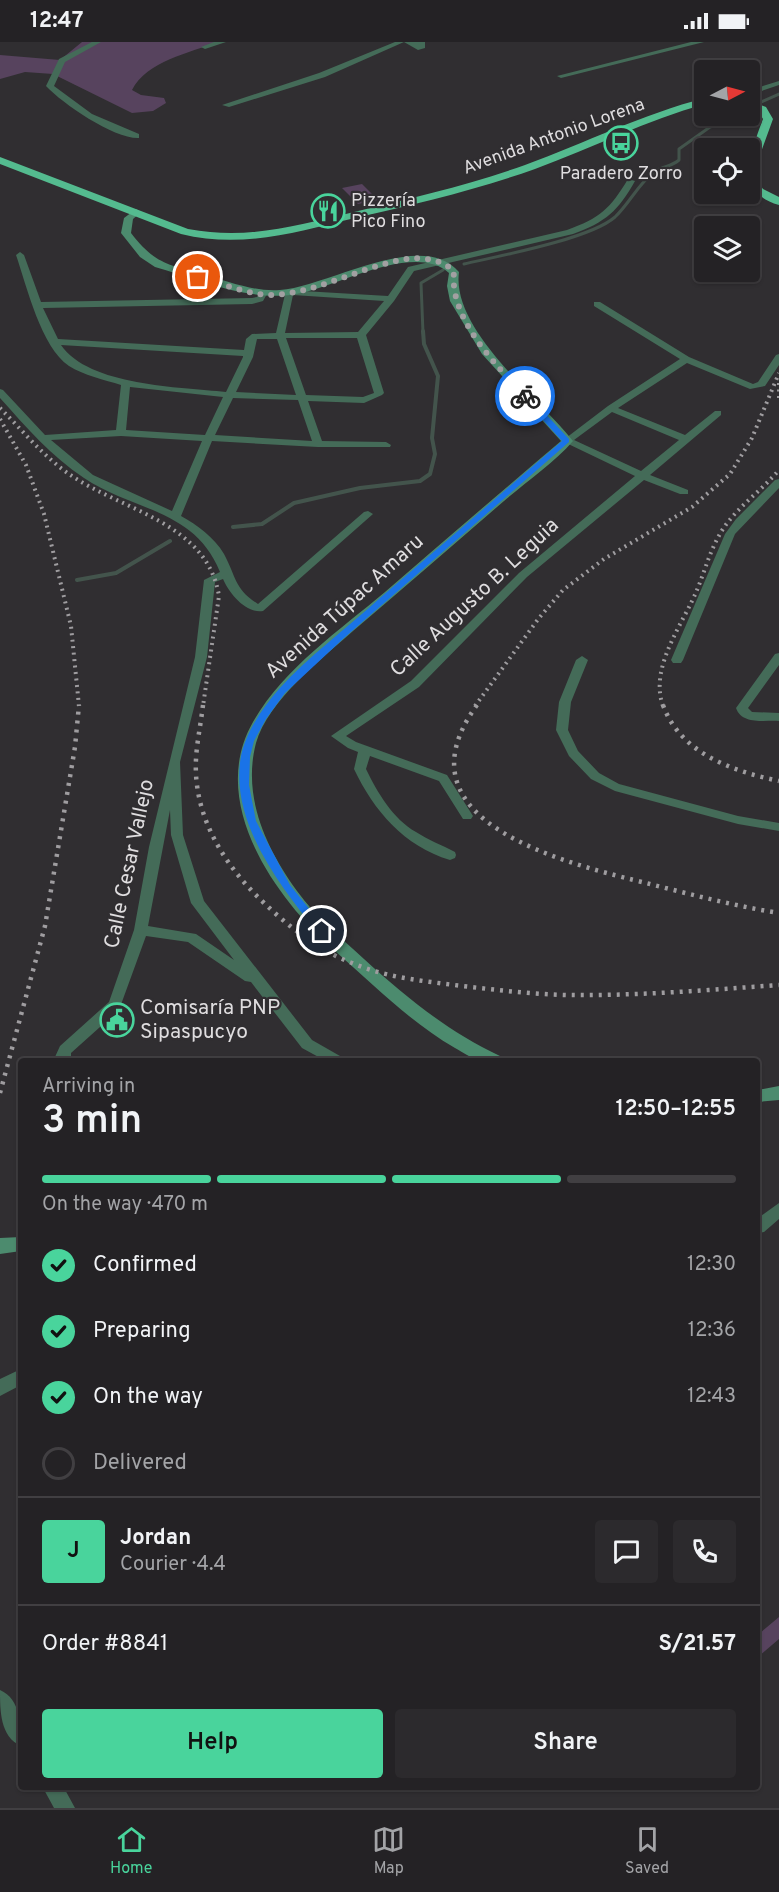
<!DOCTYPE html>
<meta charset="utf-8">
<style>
:root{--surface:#242225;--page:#2c2a2d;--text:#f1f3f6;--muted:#a3a4a7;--line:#413f42;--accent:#49d49c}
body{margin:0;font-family:Overpass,sans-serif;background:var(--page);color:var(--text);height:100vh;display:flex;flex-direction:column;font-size:22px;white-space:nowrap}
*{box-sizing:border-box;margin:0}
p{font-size:20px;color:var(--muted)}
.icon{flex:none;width:33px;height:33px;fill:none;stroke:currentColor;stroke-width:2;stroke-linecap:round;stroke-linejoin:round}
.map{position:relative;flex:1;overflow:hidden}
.details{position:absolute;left:18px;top:1016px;width:742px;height:732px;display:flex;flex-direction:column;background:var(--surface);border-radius:6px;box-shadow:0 2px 4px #0004,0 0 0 2px var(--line)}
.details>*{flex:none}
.needle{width:39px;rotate:84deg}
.fabs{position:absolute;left:694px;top:18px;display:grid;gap:12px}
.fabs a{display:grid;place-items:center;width:66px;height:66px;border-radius:6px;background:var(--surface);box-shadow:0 2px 4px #0004,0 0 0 2px var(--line);font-size:30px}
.pin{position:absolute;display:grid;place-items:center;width:51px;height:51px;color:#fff;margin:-26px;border:3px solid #fff;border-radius:50%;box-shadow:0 2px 6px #0007}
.courier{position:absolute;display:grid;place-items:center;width:60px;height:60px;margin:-30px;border:4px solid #1a73e8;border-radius:50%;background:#fff;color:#222;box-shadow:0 2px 8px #0007}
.headline em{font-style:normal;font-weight:600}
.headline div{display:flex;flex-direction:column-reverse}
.headline{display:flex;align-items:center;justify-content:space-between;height:102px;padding:0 24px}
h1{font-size:39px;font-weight:600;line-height:45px}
.bar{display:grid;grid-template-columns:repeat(4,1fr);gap:9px 6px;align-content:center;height:72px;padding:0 24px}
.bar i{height:8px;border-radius:4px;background:var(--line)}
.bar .on{background:var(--accent)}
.bar p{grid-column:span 4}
.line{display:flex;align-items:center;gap:15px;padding:0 24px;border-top:2px solid var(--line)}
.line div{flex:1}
.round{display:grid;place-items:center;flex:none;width:63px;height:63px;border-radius:6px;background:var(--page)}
ol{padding:0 24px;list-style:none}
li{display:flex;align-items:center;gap:18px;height:66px}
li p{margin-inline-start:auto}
li .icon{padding:6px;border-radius:50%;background:var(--accent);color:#111;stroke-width:4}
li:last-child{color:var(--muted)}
li i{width:33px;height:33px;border:3px solid var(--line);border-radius:50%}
.action{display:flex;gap:12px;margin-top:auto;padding:12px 24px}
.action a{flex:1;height:69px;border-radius:6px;background:var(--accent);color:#111;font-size:24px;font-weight:600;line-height:69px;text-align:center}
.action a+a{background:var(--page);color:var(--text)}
.status{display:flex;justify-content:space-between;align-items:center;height:42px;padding:0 30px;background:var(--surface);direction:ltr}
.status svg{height:16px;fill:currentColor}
.dock{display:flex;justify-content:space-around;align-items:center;height:84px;border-top:2px solid var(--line);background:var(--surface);font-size:16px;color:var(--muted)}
.dock a{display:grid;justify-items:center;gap:3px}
.dock .on{color:var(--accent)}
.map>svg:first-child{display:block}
</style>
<div class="status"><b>12:47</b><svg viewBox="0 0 49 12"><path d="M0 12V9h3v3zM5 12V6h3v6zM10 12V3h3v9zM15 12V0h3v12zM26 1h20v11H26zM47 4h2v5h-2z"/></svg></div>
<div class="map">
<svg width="779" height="1766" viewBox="0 0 779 1766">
<rect width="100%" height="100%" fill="#302e31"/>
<!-- green -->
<path fill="#57435e" d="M 82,0 L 218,0 C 189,11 147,19 132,48 L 141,53 L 164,56 L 166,61 L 153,69 L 132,71 L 53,32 L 25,30 L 0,37 L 0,13 L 60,18 Z
M 362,142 L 378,158 L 358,162 L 342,146 Z
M 779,1575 L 779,1597 L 758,1615 L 758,1588 L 760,1591 Z"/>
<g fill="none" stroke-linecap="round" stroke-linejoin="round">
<!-- stream-far1 -->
<path stroke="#43544c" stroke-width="3" d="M 759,61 L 779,52
M 464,222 C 499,214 590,197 615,175 C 629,162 639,141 654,130 C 662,124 671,125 679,118 L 679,107 L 710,85 L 734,76
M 423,291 L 421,241 L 443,228"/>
<!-- stream -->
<path stroke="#43544c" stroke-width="4" d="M 233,485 L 262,482 L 294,461 L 360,446 L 420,439 L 430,432 L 435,412 L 432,396 L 438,334 L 424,302 L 423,289
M 77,538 L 116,531 L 170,499"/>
<!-- street -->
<path fill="#446b58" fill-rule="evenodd" d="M 92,0 L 101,0 L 65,20 L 54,44 L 92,72 L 139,92 L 139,96 C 114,97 63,62 46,44 L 59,17 Z
M 214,0 L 226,0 L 205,7 L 201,5 Z
M 395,0 L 425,0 L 425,6 L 418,8 L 404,0 L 325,35 L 229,65 L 222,63 L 319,31 Z
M 691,0 L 704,0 L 561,36 L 557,34 Z
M 779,39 L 779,43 L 750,53 L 750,48 Z
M 628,137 L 635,139 C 618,169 606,180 573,192 L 414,229 L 394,259 L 366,293 L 384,351 L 382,353 L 364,361 L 308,359 L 322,399 L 386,400 L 391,403 L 390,405 L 318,405 L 212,399 L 181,474 C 197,483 214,495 224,512 C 236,534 234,547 258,562 L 364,470 L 368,469 L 373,472 L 263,569 C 246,572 229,551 223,537 L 215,540 L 207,615 L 180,720 L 183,793 L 204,859 L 312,998 L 340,1014 L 342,1018 L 324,1018 L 302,1006 L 251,940 L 245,939 L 188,900 L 146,894 L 119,968 L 71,1011 L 71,1018 L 57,1018 L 55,1015 L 60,1004 L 109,960 L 134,888 L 149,805 L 195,615 L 204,538 L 220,530 C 195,467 133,469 84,436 C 51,414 26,385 0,356 L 0,347 L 3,348 L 45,393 L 116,388 L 121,343 C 105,338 83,333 69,324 C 41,305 27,245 16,213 L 20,210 L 24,213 L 41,260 L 252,256 L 257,255 L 260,250 L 266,250 L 267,252 L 263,259 L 252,262 L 43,266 L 58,297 L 244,308 L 246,297 L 252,292 L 276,291 L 286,248 L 388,254 L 408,225 L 567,188 C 600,176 610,167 628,137 ZM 293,253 L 384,259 L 358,290 L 285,291 ZM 286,296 L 357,296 L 374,351 L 363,355 L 306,353 ZM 257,297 L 277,297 L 296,353 L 236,350 L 253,315 ZM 61,303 L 243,314 L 243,315 L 226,350 C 180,345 89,344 61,303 ZM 130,345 L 223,355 L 205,393 L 126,388 ZM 233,356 L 298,358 L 312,399 L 215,393 ZM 121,394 L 202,399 L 172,469 L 93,433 L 51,398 ZM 170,768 L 171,793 L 191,861 L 234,918 L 196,892 L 148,884 Z
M 594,260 L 600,260 L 689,315 L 753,342 L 758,340 L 776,313 L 779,312 L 779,323 L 765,344 L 750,347 L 687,321 L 618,366 L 685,393 L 715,369 L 721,369 L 721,373 L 650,433 L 688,448 L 688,452 L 680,452 L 644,438 L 527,535 L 419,645 L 346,694 L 356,700 L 447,733 L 473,774 L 471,777 L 463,777 L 439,739 L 370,714 L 366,727 C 377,750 393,777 416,790 C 428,798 442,803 455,810 L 456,813 L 455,816 L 450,818 C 404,804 374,769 354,727 L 358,710 L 348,706 L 331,694 L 411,639 L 519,531 L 635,434 L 562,399 L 608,364 L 680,317 L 594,264 ZM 612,370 L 679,398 L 641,429 L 574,398 Z
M 779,437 L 779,446 L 735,492 L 683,618 L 681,621 L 673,621 L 671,618 L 725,492 L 736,477 L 775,438 Z
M 779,611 L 779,623 L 748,666 L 752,670 L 779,671 L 779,679 C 764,678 742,683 736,666 L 775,612 Z
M 582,614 L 588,618 L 571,660 L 568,688 L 578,709 L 599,731 L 619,742 L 738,774 L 779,781 L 779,789 L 738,782 L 615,749 L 591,737 L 569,714 L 556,688 L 559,660 L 576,618 Z
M 779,1161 L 779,1177 L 764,1190 L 758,1191 L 758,1176 Z
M 21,1327 L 21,1343 L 0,1354 L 0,1337 Z
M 0,1648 C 21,1657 21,1684 21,1704 C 0,1695 0,1668 0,1648 Z
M 42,1744 L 63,1744 L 75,1766 L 54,1766 Z"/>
<!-- secondary -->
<path fill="#4c8b6e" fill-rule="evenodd" d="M 136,167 L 141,170 L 133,177 L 131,191 C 155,222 167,222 204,233 C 228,239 254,250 280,248 C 327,245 422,186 459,230 C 451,288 539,356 573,399 C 554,421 526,440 504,459 C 454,502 404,546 353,589 C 321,617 268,659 256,701 C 242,755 266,806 297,849 C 316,875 340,895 364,917 C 406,955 447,989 500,1014 L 502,1018 C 495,1018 486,1020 479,1018 C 471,1016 462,1010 455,1006 C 410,980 374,943 335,909 C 275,856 207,760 253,680 C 283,627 340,588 385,550 C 444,499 502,449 561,399 L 482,312 L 450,259 L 447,244 L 449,231 C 416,200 339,243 301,251 C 254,262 200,238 155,225 L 140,215 L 121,191 L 124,176 Z
M 779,1044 L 779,1058 L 758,1060 L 758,1048 Z
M 21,1195 L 21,1209 L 0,1212 L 0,1196 Z"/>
<!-- highway -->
<path fill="#54bb8f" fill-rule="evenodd" d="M 705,56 L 705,62 C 647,78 592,106 535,127 C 476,148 416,162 355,176 C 297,190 242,207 181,192 L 0,122 L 0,115 L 188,187 C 248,198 295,184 354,170 C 412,156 469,143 525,123 C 585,101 643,72 705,56 Z
M 750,59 L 766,65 L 773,77 L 757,121 L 755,136 L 763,147 L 779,155 L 779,163 C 733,150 751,110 763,77 L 758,69 L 750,66 Z"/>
<!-- rail-far1 -->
<path stroke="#9f9da0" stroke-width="4" stroke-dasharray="2 4.5" stroke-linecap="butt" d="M 779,341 L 779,359
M 0,366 C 22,388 44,415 69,432 C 122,469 207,480 219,554 L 203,664
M 0,377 L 26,423 L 44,472 L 71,584 L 79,664
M 475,664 L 539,576 L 563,548 L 604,517 L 692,465 L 730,432 L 752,396 L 779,331
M 663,664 C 649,625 683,582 697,548 C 706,526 711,504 725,484 C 740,463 762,448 779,428"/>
<!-- rail -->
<path stroke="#9f9da0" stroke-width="4.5" stroke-dasharray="3 6" stroke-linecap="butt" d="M 203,663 C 201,681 197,699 196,717 C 193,773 223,822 263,860 C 289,885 318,908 352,921 C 387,936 424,939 462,944 C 497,948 531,952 566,953 C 637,954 708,948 779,943
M 477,663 C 391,781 569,822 650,842 C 693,853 735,864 779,871
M 663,663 C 680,711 732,729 779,739
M 0,1051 L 45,884 L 75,705 L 79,663"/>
</g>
<!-- route -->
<path fill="#1a73e8" d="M 523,353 L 528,353 L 569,397 L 569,400 L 344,596 L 285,651 L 266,677 L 254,699 L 250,715 L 249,743 L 256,779 L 290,843 L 327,889 L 325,891 L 318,891 C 280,844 229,779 241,714 C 246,690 263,665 279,647 C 309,614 347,586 380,556 C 441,504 502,451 562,399 L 523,356 Z"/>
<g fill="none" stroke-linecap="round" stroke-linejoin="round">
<!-- done -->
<path stroke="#a2a0a2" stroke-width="6" stroke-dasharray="0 10.8" d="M 198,235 C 222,241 250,254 274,253 C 320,250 362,224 407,217 C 422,215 443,217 454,230 C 449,276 495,322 525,354"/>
</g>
<!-- icons -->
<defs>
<symbol id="bus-ring" viewBox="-11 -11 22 22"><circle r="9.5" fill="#302e31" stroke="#49d49c" stroke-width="1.5"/><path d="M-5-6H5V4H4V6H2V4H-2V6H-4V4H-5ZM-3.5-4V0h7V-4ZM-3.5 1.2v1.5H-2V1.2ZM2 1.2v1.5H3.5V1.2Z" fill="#49d49c"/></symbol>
<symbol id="restaurant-ring" viewBox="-11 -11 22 22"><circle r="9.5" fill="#302e31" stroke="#49d49c" stroke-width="1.5"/><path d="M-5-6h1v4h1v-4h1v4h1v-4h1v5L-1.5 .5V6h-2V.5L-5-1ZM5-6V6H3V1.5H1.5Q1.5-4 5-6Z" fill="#49d49c"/></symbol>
<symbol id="civic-ring" viewBox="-11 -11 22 22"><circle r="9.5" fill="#302e31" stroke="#49d49c" stroke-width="1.5"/><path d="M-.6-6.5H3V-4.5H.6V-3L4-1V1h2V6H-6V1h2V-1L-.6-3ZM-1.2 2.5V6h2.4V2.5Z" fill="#49d49c"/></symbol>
</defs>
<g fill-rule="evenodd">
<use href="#bus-ring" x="602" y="82" width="38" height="38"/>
<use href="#restaurant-ring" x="309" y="150" width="38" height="38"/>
<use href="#civic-ring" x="98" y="959" width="38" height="38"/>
</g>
<g text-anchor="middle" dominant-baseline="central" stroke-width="4.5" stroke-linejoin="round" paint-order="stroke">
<!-- far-street labels -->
<g font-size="18" fill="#dfdddf" stroke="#302e31">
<text transform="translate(554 95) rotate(-20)">Avenida Antonio Lorena</text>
</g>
<!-- far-poi labels -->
<g font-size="18" fill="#dfdddf" stroke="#302e31">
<text x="621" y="132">Paradero Zorro</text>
<text x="351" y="159" text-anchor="start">Pizzería<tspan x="351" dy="21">Pico Fino</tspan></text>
</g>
<!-- street labels -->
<g font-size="21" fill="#dfdddf" stroke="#302e31">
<text transform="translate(475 556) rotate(-43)">Calle Augusto B. Leguia</text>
<text transform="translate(345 565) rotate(-42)">Avenida Túpac Amaru</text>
<text transform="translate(130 822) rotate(-78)">Calle Cesar Vallejo</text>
</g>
<!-- poi labels -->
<g font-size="21" fill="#dfdddf" stroke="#302e31" text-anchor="start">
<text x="140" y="966">Comisaría PNP<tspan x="140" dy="24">Sipaspucyo</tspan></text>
</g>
</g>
</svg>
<div class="fabs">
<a><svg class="needle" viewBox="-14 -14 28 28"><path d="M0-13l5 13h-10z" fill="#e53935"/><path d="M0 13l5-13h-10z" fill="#a3a4a7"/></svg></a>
<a><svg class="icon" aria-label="locate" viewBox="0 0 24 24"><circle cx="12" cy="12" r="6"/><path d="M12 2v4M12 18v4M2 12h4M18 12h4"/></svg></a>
<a><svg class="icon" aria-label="layers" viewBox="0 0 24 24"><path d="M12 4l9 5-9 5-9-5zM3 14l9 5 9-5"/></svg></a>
</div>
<div class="pin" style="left:198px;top:235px;background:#ea580c"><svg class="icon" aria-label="bag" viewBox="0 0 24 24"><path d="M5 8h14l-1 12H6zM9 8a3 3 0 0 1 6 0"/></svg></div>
<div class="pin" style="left:322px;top:889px;background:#1f2937"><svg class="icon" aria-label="home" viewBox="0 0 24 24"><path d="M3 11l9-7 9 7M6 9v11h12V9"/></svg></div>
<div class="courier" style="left:525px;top:354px"><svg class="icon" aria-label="bike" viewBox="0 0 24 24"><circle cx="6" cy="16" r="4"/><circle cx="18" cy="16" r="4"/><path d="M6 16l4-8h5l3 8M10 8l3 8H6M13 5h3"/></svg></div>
<section class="details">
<div class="headline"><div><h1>3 min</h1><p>Arriving in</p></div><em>12:50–12:55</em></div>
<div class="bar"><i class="on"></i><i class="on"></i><i class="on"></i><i></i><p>On the way · 470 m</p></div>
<ol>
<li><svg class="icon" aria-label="check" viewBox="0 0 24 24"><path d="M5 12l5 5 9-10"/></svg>Confirmed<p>12:30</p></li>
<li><svg class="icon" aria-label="check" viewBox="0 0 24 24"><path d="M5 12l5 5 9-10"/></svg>Preparing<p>12:36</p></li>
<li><svg class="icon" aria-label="check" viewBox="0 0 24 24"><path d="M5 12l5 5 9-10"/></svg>On the way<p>12:43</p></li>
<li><i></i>Delivered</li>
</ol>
<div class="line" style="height:108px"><b class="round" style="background:var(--accent);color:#111">J</b><div><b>Jordan</b><p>Courier · 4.4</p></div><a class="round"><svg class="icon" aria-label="chat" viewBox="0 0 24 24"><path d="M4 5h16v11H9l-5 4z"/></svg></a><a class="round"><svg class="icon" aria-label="phone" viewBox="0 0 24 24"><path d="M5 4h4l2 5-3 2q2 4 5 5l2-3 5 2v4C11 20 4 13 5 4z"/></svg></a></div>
<div class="line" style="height:78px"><div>Order #8841</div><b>S/21.57</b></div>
<div class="action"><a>Help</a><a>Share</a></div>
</section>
</div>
<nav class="dock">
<a class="on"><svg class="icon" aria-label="home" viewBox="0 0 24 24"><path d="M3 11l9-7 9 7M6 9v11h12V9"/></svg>Home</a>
<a><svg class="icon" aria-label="map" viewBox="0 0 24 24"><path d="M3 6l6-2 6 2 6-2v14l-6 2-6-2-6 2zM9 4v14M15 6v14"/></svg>Map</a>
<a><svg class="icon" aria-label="saved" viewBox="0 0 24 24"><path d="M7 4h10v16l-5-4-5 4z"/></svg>Saved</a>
</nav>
